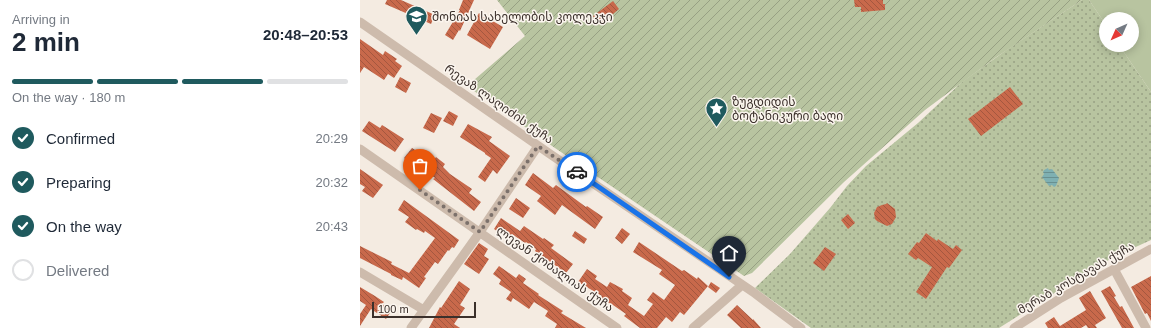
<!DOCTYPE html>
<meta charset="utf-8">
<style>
:root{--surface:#fff;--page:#f6f6f7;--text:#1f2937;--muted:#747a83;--line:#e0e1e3;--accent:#1f5a5e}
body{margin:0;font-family:Helvetica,"Noto Sans Georgian",sans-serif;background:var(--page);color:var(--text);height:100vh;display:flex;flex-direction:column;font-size:15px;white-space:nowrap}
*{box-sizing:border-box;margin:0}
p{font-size:13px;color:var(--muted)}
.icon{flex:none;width:22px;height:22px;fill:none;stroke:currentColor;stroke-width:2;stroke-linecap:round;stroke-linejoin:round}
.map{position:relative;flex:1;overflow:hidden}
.details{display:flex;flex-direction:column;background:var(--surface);width:360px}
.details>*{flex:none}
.needle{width:26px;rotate:225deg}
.fabs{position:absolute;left:739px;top:12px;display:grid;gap:8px}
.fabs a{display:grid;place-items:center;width:40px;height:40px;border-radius:50%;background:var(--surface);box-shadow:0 2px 10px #0003;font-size:20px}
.scale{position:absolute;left:12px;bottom:10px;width:104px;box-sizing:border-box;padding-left:4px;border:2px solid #3b302b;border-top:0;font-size:11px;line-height:14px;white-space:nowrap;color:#3b302b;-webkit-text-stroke:3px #fbf5ee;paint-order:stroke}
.pin{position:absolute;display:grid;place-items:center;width:34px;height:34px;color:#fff;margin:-41px -17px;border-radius:50% 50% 50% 0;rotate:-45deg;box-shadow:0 0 4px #0007}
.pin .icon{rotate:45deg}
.courier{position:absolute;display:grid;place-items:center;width:40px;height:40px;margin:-20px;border:3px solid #1a73e8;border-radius:50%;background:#fff;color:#222;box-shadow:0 1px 5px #0007}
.summary em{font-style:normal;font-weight:700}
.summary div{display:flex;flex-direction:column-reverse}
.summary{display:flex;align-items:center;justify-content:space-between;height:68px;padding:0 12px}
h1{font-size:26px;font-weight:700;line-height:30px}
.bar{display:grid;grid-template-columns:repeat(4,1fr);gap:6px 4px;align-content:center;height:48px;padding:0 12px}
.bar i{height:5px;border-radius:3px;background:var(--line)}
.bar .on{background:var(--accent)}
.bar p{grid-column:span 4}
ol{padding:0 12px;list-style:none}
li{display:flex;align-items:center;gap:12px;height:44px}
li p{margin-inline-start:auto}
li .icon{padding:4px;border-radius:50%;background:var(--accent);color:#fff;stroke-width:4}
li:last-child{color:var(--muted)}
li i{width:22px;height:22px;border:2px solid var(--line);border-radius:50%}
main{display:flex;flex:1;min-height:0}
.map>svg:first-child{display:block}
</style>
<main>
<section class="details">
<div class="summary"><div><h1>2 min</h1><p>Arriving in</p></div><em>20:48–20:53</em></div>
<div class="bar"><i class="on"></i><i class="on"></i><i class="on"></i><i></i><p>On the way · 180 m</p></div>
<ol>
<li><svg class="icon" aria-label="check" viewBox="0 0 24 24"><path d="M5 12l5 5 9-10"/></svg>Confirmed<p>20:29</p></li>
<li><svg class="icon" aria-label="check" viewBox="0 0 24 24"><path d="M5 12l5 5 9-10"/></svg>Preparing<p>20:32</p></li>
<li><svg class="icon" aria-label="check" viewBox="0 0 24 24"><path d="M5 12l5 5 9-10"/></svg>On the way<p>20:43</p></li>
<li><i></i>Delivered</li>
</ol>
</section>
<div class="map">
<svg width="791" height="328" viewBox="0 0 791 328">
<defs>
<pattern id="grass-dots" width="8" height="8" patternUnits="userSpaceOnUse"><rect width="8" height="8" fill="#b8c4a0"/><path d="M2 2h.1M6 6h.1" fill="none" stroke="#97a083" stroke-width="1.8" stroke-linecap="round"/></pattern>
<pattern id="garden-furrows" width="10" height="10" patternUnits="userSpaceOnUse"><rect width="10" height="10" fill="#b8c4a0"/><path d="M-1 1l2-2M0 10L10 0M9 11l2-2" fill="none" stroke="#97a083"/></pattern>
<pattern id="water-rules" width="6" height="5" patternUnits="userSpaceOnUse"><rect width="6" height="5" fill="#7fb0b2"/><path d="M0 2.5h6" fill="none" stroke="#699091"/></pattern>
<pattern id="building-back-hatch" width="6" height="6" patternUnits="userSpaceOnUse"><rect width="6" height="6" fill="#c8694b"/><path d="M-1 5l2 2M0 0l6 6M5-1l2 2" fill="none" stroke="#a4573f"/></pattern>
</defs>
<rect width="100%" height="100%" fill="#f4ebe1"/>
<!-- grass -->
<path fill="url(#grass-dots)" d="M 722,0 L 729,0 L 746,25 L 746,45 L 759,45 L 791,92 L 791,240 L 756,256 L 729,271 L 639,328 L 451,328 L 395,288 L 430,254 L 470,208 L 487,186 L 506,166 L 558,123 L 602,82 L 648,49 Z"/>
<!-- garden -->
<path fill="url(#garden-furrows)" d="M 137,0 L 722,0 L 635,58 L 565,110 L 484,182 L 392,273 L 384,276 L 195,148 L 107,86 L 165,36 Z"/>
<!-- pitch -->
<path fill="#b8c4a0" d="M 729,0 L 791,0 L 791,92 L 759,45 L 772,45 L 772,19 L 746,19 L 746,25 Z"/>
<!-- water -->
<path fill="url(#water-rules)" d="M 688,168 L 689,170 L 692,169 L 699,178 L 696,186 L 694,187 L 692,185 L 689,186 L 682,177 L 684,174 L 683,172 L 684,170 Z"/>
<!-- building -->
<path fill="url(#building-back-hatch)" d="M 27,0 L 41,0 L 75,15 L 71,24 L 25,4 Z
M 103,0 L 114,0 L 100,31 L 99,30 L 93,40 L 85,35 L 100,10 L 99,10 Z
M 494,0 L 523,0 L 523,4 L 525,4 L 525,10 L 501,12 L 501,7 L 495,7 Z
M 253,1 L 259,9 L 240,25 L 233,16 Z
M 119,13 L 143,27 L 130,49 L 107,35 Z
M 0,39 L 23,55 L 25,51 L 37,59 L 35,61 L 42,66 L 34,78 L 28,74 L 24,80 L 4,67 L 0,73 Z
M 40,77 L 51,83 L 46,93 L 35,87 Z
M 650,87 L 663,104 L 621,136 L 608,119 Z
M 89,111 L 98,116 L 93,126 L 83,121 Z
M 71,113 L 82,118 L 74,133 L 63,128 Z
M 9,121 L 20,128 L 22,125 L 44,139 L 35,152 L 2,131 Z
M 108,124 L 132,137 L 129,141 L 150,156 L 137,174 L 133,170 L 125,182 L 118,177 L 131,158 L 125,154 L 125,153 L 100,137 Z
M 52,148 L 63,155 L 64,154 L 73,161 L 76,157 L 85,164 L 83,167 L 90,174 L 112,189 L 109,193 L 121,202 L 114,211 L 82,186 L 73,179 L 75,178 L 64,170 L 63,172 L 44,158 Z
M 0,169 L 23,185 L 13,198 L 2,191 L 5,187 L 0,184 Z
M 173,173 L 193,188 L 196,185 L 226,207 L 227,206 L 243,217 L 235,229 L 202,205 L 195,215 L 177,201 L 181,196 L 165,185 Z
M 156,198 L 170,208 L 163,218 L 149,209 Z
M 44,200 L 99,240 L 94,248 L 92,247 L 89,251 L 88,250 L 78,264 L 75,262 L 64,277 L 66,278 L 59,288 L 43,277 L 42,280 L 31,275 L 31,274 L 0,258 L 0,246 L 32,262 L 31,264 L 49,273 L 75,238 L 65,231 L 64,233 L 57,229 L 56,230 L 45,222 L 49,217 L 38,210 Z
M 527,203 L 535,209 L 536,217 L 532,224 L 527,226 L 517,221 L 515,219 L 514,213 L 517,207 L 522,205 L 526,204 Z
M 488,214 L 495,223 L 488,229 L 481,220 Z
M 141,218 L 160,231 L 164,226 L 183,239 L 184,238 L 194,245 L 191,248 L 213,264 L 206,273 L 175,251 L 176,249 L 166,242 L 165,243 L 152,234 L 148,239 L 134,229 Z
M 262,228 L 270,234 L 262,244 L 255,238 Z
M 215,231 L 227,239 L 224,244 L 212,236 Z
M 566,233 L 577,241 L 578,239 L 593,249 L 596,245 L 602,250 L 589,268 L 587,267 L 566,299 L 556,292 L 572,267 L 558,258 L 556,260 L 548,254 L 557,242 L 559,243 Z
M 279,242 L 322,271 L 324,270 L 337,279 L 338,277 L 348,286 L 324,315 L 320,312 L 312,322 L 306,317 L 297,328 L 280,328 L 264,316 L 266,314 L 253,305 L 240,298 L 242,296 L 218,282 L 227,269 L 237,276 L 235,279 L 247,287 L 250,282 L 263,289 L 262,291 L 272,298 L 268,305 L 284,316 L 293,304 L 287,300 L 293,292 L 304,300 L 315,285 L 299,274 L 302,270 L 273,252 Z
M 119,243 L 128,249 L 124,256 L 129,259 L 119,274 L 104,264 Z
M 465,247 L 476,254 L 464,271 L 453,263 Z
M 139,266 L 156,278 L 159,274 L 166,279 L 163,283 L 179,294 L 178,295 L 203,311 L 201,313 L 226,328 L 195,328 L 197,324 L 185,316 L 188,311 L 174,302 L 169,309 L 153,298 L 151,302 L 146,299 L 151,292 L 139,284 L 141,280 L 133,274 Z
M 791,276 L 791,321 L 787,313 L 785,314 L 771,287 Z
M 99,281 L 110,289 L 100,305 L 105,308 L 94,324 L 100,328 L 69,328 L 80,307 L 81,308 Z
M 351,282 L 360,288 L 356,293 L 348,287 Z
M 750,286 L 756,296 L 754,297 L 760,307 L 762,306 L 774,328 L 762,328 L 741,291 Z
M 0,287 L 15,296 L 24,302 L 22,304 L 32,310 L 26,319 L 11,309 L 0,326 L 0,314 L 6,305 L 0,301 Z
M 730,291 L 746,318 L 735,325 L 737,328 L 728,328 L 726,325 L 721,328 L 688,328 L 685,323 L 694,317 L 700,326 L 726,310 L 719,298 Z
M 377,305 L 393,320 L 393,319 L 401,328 L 381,328 L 367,315 Z"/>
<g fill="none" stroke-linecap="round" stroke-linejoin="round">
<!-- minor -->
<path stroke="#cdbbac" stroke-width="9" d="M 0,22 L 190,154 L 393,292 L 441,328
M 0,149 L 257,328
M 754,269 L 786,328
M 0,272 L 64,310
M 51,328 L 120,232 L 178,146
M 333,328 L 382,285
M 654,328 L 701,298 L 791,249"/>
</g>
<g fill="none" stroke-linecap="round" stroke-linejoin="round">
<!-- done -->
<path stroke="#7c716b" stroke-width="4" stroke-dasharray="0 7.2" d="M 60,190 L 120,232 L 178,146 L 217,172"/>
<!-- route -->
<path stroke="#1a73e8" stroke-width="5" d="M 217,172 L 369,277"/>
</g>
<!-- icons -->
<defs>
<symbol id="university-pin" viewBox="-11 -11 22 30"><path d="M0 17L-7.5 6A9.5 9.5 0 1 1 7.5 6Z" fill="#1f5a5e" stroke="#fbf5ee"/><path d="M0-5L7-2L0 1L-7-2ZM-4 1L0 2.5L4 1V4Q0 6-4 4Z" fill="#fff"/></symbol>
<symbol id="sight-pin" viewBox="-11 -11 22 30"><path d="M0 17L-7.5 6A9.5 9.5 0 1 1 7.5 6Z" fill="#1f5a5e" stroke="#fbf5ee"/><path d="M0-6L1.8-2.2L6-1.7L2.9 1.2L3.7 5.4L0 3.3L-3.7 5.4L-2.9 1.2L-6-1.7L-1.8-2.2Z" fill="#fff"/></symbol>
</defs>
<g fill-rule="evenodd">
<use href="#university-pin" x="44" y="4" width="25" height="34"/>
<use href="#sight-pin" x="344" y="96" width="25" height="34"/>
</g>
<g text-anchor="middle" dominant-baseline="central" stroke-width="3" stroke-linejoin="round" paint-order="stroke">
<!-- poi labels -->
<g font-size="12" fill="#3b302b" stroke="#fbf5ee" text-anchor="start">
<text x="72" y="17">შონიას სახელობის კოლეკჯი</text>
<text x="372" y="102">ზუგდიდის<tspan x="372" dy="14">ბოტანიკური ბაღი</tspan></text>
</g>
<!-- street labels -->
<g font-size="12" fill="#3b302b" stroke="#fbf5ee">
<text transform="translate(139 104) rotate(35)">რევაზ ლაღიძის ქუჩა</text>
<text transform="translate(195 269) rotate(35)">ლევან ქობალიას ქუჩა</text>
<text transform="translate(716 278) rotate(-30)">მერაბ კოსტავას ქუჩა</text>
</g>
</g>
</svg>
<div class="fabs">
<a><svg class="needle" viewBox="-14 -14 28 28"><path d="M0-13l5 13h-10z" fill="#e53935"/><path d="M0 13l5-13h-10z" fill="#747a83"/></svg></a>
</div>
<div class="scale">100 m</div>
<div class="pin" style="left:60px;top:190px;background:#ea580c"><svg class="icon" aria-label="bag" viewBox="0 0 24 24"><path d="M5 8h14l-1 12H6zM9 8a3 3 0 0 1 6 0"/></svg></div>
<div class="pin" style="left:369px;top:277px;background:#1f2937"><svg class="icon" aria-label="home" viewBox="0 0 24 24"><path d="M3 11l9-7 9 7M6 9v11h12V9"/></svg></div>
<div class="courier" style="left:217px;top:172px"><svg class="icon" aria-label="car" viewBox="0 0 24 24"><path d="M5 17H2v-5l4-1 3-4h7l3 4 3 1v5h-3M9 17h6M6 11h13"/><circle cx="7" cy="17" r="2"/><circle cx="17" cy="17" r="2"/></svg></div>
</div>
</main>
